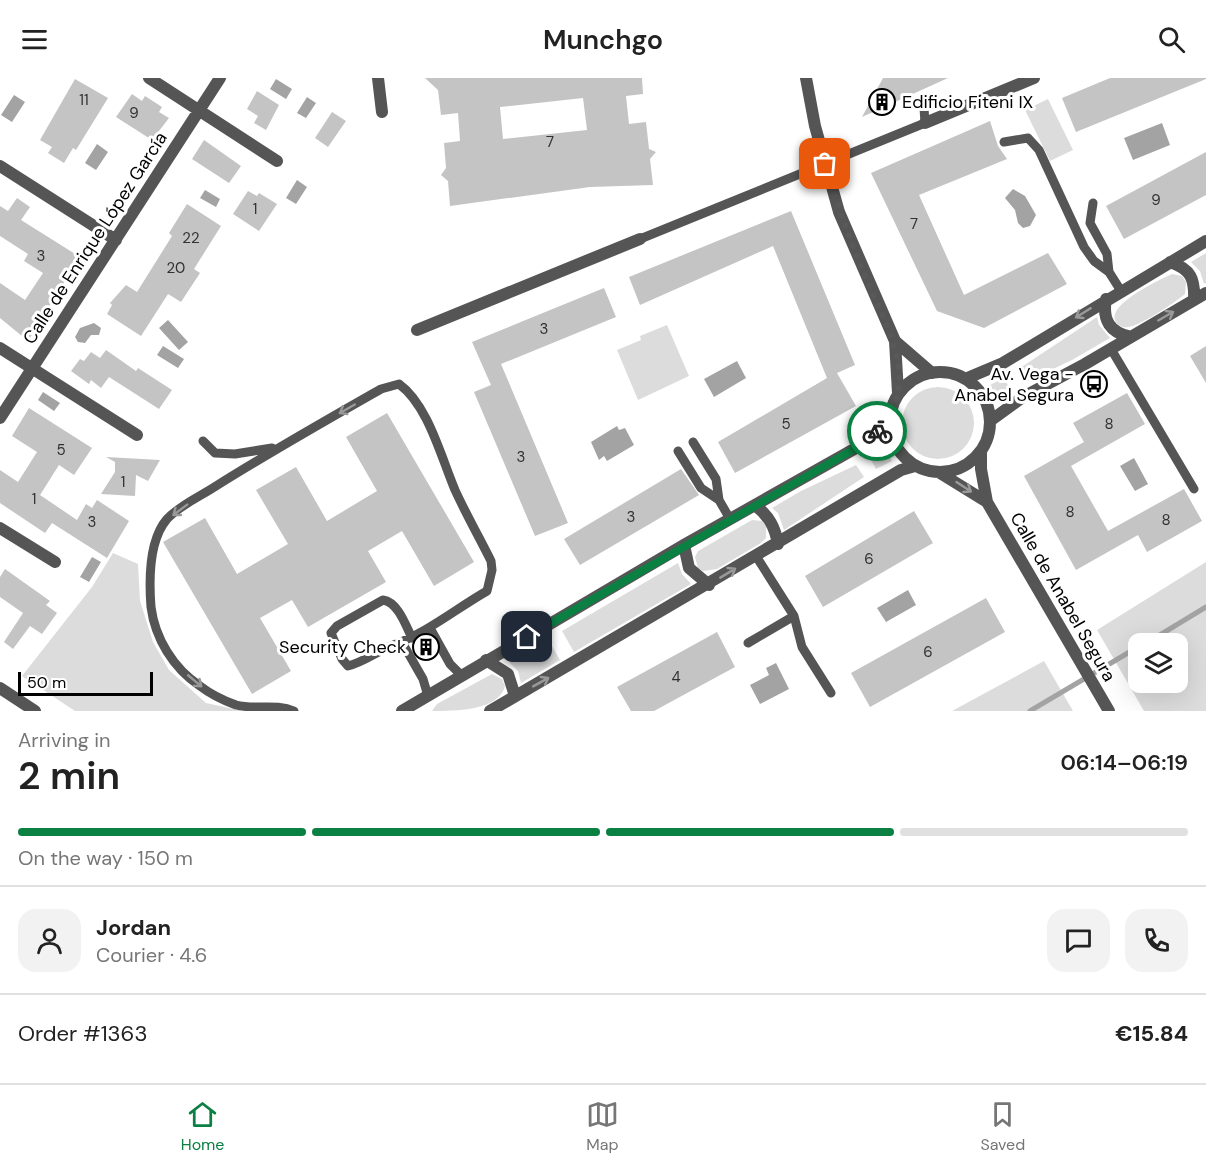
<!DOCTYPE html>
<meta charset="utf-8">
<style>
:root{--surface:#fff;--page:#f2f2f2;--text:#222;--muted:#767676;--line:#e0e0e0;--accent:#0b8043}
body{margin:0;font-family:"DM Sans",sans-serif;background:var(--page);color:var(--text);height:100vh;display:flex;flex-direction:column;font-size:22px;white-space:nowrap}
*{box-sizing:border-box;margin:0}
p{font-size:20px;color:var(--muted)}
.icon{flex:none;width:33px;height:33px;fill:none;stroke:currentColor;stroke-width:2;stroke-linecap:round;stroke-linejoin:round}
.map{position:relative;height:633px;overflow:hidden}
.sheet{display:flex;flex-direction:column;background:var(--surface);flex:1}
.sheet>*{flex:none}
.controls{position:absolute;left:1128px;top:555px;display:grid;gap:12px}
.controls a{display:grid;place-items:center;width:60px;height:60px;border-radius:12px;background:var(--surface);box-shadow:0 6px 24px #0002;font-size:30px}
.scale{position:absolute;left:18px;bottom:15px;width:135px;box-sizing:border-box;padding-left:6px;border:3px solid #000;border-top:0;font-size:16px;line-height:21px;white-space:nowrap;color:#000;-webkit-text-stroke:4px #fff;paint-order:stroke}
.pin{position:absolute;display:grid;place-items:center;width:51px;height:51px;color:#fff;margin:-26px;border-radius:12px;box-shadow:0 3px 9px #0006}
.courier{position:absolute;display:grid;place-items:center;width:60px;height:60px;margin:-30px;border:4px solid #0b8043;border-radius:50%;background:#fff;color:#222;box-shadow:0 2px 8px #0007}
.headline em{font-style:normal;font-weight:600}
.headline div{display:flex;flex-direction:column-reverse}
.headline{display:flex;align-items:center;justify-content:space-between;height:102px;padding:0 18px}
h1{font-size:39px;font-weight:600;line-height:45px}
.bar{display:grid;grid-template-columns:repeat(4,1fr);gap:9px 6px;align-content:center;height:72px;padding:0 18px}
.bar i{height:8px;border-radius:4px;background:var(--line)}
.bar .selected{background:var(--accent)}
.bar p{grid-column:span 4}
.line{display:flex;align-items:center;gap:15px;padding:0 18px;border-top:2px solid var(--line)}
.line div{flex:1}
.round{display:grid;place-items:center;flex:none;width:63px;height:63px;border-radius:18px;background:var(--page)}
header{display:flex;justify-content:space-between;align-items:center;height:78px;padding:0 18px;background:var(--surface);font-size:27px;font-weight:600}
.menu{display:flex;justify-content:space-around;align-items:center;height:84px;border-top:2px solid var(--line);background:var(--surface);font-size:16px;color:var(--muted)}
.menu a{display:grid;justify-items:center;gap:3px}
.menu .selected{color:var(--accent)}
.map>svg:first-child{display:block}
</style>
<header><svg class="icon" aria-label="menu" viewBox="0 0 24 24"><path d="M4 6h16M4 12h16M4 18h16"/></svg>Munchgo<svg class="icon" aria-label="search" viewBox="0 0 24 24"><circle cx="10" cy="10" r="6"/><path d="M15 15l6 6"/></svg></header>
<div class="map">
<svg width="1206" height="633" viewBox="0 0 1206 633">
<rect width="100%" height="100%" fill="#fff"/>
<!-- green -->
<path fill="#dcdcdc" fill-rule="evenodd" d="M 1048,21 L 1073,72 L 1050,83 L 1025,32 Z
M 1206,175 L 1206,205 L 1204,206 L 1200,193 L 1191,184 Z
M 1172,196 L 1182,198 L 1186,204 L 1185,216 C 1174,225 1142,247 1128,249 C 1124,250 1118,248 1116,244 C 1105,227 1159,202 1172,196 Z
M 1097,239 L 1099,247 L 1110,260 L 1072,282 L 1024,305 L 1017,292 Z
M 667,247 L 689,298 L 638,322 L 617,272 L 641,262 L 640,258 Z
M 1004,300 L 1011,313 L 998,322 L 990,307 Z
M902 345a36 36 0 1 1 72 0a36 36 0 1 1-72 0Z
M 883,368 L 892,383 L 876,391 L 869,378 Z
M 856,387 L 864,399 L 784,452 L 778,435 L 772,430 L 801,413 Z
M 752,442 L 762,443 L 766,448 L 766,460 L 761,465 L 717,491 L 703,493 L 698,490 L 695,479 L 698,473 Z
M 113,475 L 138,486 L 140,523 L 153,564 L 169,592 L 206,625 L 243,633 L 75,633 L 22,598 L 92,509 Z
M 1206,484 L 1206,633 L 1144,633 L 1097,552 ZM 1138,566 L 1178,566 L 1178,604 L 1138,604 Z
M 678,485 L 682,496 L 691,506 L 574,574 L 562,553 Z
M 548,561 L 560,582 L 521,605 L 518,593 L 509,584 Z
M 1044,583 L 1073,633 L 952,633 Z
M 492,596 L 502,601 L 505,608 C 499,633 454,633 432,633 L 437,626 Z"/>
<!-- water -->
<path fill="#a3a3a3" d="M 276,1 L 292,11 L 286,21 L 270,11 Z
M 14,17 L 25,24 L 12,44 L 1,37 Z
M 307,19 L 316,25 L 306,40 L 297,35 Z
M 1162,45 L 1170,67 L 1133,82 L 1124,60 Z
M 97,66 L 108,74 L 96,92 L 85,85 Z
M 297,102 L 307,109 L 296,126 L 286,120 Z
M 1013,111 L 1025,118 L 1036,137 L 1030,148 L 1023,150 L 1018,145 L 1015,132 L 1005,120 Z
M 205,112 L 220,121 L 216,129 L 200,120 Z
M 168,242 L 188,264 L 179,272 L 159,250 Z
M 94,245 L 101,250 L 99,257 L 91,257 L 85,265 L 78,264 L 75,259 L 80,250 Z
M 163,268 L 184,281 L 178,290 L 157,277 Z
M 737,283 L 746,300 L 714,319 L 704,301 Z
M 43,314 L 60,325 L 54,333 L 38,322 Z
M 617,348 L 619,352 L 625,350 L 634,367 L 607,383 L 604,378 L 599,382 L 591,364 Z
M 1134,380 L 1148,406 L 1135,413 L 1120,388 Z
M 92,479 L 101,484 L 89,504 L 80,499 Z
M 908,512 L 916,527 L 886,544 L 877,530 Z
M 776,585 L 789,611 L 760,626 L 750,607 L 769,597 L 766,590 Z"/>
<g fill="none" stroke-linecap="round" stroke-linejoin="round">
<!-- stream -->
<path stroke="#a3a3a3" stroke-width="5" d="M 1145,566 L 1206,529
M 1030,633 L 1138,569"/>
</g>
<!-- building -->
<path fill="#c4c4c4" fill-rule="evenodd" d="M 425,0 L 642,0 L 643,16 L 626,18 L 629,46 L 646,44 L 649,71 L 656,74 L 650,81 L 653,107 L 590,109 L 450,128 L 448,103 L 441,97 L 446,90 L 444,65 L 460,63 L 458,35 L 441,37 L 438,12 ZM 583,20 L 587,52 L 503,61 L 500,29 Z
M 883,0 L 948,0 L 862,39 Z
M 1110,0 L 1206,0 L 1206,1 L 1076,54 L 1062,20 Z
M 75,1 L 108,20 L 76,72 L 73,70 L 64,85 L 48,75 L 52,69 L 40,62 Z
M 257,13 L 279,27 L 266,52 L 254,45 L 258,38 L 247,31 Z
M 132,16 L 142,23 L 145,18 L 162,29 L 159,34 L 169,40 L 152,62 L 116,39 Z
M 332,34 L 346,43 L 328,69 L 315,60 Z
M 990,43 L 998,68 L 1007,81 L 919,117 L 964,217 L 1048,175 L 1067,206 L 984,250 L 937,233 L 871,95 Z
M 204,62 L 241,88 L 229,105 L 192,81 Z
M 1206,74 L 1206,117 L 1124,161 L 1106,128 Z
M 248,113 L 257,118 L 259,115 L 277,126 L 259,153 L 233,136 Z
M 17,120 L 30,129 L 21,142 L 80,179 L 28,263 L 0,240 L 0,205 L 25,222 L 43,195 L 24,183 L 28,176 L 0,158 L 0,128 L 8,133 Z
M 187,126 L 221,148 L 194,191 L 200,195 L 181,224 L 168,216 L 141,258 L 107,236 L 112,227 L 110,225 L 126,207 L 137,214 L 172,158 L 169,155 Z
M 791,133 L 855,287 L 837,295 L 856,328 L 735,395 L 718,364 L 827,300 L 773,168 L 640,227 L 629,199 Z
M 604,210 L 616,239 L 501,286 L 568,445 L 535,458 L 474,314 L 491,307 L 472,264 Z
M 1206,268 L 1206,305 L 1190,278 Z
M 106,272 L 136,293 L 138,290 L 172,312 L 159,331 L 109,299 L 101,310 L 91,302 L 89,306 L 71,293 L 80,281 L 84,283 L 91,274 L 100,280 Z
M 1127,315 L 1145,346 L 1071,388 L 1108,453 L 1184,411 L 1202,443 L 1147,474 L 1138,457 L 1076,492 L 1024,398 L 1084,364 L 1073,345 Z
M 29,330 L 92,370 L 74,397 L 59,387 L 40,417 L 77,442 L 86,426 L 92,430 L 97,422 L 129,443 L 107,480 L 52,445 L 45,455 L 0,425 L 0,392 L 18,404 L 37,374 L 12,358 Z
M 387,335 L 474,484 L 434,508 L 402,453 L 368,473 L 386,504 L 308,549 L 292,522 L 260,540 L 291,593 L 252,616 L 163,464 L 205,440 L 237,496 L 288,466 L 256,412 L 296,389 L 327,443 L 377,413 L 346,359 Z
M 106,379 L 160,382 L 148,403 L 136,397 L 135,418 L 101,416 L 115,394 L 115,384 Z
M 681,391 L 699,417 L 580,487 L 564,461 Z
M 914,433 L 933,465 L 823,529 L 805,498 Z
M 5,491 L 50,523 L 46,527 L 57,535 L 42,556 L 30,548 L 13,571 L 4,564 L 23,535 L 0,519 L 0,499 Z
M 986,520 L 1005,554 L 870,629 L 851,595 Z
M 717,554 L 735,589 L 654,633 L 631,633 L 617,609 Z"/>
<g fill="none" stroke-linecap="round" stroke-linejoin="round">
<!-- lane -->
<path stroke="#555" stroke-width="9" d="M 1004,64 L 1028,60 L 1039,72 L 1084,169 L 1094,183 L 1109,194 L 1121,213
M 1093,125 L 1090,145 L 1107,176 L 1109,194
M 640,161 L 925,45 L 924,30
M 1111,271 L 1194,411
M 203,363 L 215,375 L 235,376 L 272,370
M 693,364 L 716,401 L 719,422 L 730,441
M 678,373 L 701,410 L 719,422
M 794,538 L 802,569 L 831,615
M 430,550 L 450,586 L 461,597
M 748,565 L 794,538 L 756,478
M 403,566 L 423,601 L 428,618
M 294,633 C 276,625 255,632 236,627 C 225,623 209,615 200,608 C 173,590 155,560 151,529 C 149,503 149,462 167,441 C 180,427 201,418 216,408 C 270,374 325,343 381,311 L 399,306 C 428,327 441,379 455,412 C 466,436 479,459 491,483 L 492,492 L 487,513 C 454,532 427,555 391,568 C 376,574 364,584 348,588 L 342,581 L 331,555 L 337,548 L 383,522 C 398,524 406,548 412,560"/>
<!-- street -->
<path stroke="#555" stroke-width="12" d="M 149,0 L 277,83
M 378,0 L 382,34
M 806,0 L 815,48 L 839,134 L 895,263 L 898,315
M 925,45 L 1034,0
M 0,88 L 116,162
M 1170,184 C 1191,191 1195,201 1194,222
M 1106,221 C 1102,242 1110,255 1131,259
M 417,252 L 640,161
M 895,263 L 932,295
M 0,270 L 137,357
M890 344a50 50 0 1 1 100 0a50 50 0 1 1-100 0Z
M 965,301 L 1003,285 L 1206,163
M 0,340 L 220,0
M 990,343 L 1023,319 L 1085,286 L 1206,215
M 981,373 L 981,391 L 987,424 L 1109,633
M 940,395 L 987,424
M 755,427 C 769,438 775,449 778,466
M 0,450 L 55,484
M 684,467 L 689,490 L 709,507
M 486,582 L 508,596 L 515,618
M 0,610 L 35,633
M 402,633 L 684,467 L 856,370 L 889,340
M 490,633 L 901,392 L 915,388"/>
</g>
<!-- one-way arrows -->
<defs><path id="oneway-shaft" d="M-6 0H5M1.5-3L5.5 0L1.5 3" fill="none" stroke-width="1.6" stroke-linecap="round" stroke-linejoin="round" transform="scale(1.5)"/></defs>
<g stroke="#999">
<use href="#oneway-shaft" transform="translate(1083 235) rotate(148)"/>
<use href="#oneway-shaft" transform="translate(1166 238) rotate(-30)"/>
<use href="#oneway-shaft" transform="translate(347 331) rotate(150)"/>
<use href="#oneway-shaft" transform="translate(964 409) rotate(33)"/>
<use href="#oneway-shaft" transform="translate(180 432) rotate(143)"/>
<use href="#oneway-shaft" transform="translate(728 495) rotate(-31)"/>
<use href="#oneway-shaft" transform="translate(195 603) rotate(40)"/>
<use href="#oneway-shaft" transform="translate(541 604) rotate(-29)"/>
</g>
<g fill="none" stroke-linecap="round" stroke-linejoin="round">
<!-- done -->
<path stroke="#595959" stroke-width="6" stroke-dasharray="0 10.8" d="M 825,86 C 836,124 849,160 864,196 C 885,248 924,303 877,353"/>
<!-- route -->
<path stroke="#0b8043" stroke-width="8" d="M 527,559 L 856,370 L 877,353"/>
</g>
<!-- icons -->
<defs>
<symbol id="building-ring" viewBox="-11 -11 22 22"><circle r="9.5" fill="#fff" stroke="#000" stroke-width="1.5"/><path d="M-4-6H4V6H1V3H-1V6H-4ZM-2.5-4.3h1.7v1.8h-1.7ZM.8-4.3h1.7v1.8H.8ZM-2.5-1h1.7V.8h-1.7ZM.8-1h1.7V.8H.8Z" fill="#000"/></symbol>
<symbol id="bus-ring" viewBox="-11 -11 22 22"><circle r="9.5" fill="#fff" stroke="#000" stroke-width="1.5"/><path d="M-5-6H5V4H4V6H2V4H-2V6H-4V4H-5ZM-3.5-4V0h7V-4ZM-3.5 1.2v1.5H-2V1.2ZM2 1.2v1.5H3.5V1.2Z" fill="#000"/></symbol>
</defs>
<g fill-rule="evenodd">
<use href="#building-ring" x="867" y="9" width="30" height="30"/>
<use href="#bus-ring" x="1079" y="291" width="30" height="30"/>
<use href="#building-ring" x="411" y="554" width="30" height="30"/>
</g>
<g text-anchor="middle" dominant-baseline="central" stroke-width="6" stroke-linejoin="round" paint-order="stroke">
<!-- number labels -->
<g font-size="15" fill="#313131">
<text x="84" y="22">11</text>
<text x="134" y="35">9</text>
<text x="550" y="64">7</text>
<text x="1156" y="122">9</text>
<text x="255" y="131">1</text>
<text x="914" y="146">7</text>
<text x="191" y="160">22</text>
<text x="41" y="178">3</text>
<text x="176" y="190">20</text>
<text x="544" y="251">3</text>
<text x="786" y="346">5</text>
<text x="1109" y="346">8</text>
<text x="61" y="372">5</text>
<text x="521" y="379">3</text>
<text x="123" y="404">1</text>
<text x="34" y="421">1</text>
<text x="1070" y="434">8</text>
<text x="631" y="439">3</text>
<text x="1166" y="442">8</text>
<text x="92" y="444">3</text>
<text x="869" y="481">6</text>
<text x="928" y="574">6</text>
<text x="676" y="599">4</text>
</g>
<!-- poi labels -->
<g font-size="18" fill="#000" stroke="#fff" text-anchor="end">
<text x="902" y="24" text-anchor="start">Edificio Fiteni IX</text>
<text x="1074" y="296">Av. Vega -<tspan x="1074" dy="21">Anabel Segura</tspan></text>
<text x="406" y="569">Security Check</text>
</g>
<!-- street labels -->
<g font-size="18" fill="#000" stroke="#fff">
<text transform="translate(95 160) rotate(-57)">Calle de Enrique López García</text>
<text transform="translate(1063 519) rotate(60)">Calle de Anabel Segura</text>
</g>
</g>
</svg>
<div class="controls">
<a><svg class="icon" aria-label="layers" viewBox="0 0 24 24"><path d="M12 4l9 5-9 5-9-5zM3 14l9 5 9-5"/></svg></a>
</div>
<div class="scale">50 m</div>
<div class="pin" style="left:825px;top:86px;background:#ea580c"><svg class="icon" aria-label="bag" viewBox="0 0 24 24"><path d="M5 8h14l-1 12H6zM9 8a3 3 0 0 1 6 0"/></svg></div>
<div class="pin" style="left:527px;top:559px;background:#1f2937"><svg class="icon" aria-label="home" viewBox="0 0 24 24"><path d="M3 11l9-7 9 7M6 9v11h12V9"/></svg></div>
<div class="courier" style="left:877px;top:353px"><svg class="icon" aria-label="bike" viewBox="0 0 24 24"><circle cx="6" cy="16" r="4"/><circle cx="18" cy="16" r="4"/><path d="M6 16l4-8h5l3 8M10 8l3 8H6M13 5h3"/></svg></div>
</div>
<section class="sheet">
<div class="headline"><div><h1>2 min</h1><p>Arriving in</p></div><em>06:14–06:19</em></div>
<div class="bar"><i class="selected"></i><i class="selected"></i><i class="selected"></i><i></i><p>On the way · 150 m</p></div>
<div class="line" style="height:108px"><a class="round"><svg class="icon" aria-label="person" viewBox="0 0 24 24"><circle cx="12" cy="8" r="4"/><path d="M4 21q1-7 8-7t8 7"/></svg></a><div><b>Jordan</b><p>Courier · 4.6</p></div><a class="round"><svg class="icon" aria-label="chat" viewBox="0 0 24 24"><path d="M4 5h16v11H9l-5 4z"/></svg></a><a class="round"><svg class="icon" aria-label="phone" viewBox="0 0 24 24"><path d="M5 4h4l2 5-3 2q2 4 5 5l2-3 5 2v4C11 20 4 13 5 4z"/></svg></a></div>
<div class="line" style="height:78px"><div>Order #1363</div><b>€15.84</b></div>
</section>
<nav class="menu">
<a class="selected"><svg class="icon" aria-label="home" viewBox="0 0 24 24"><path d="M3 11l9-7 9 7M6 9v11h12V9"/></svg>Home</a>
<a><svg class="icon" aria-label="map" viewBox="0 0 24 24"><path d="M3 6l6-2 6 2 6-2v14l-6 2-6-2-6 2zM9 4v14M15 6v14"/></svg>Map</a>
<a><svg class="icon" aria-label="saved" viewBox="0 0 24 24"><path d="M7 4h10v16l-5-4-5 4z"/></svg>Saved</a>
</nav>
